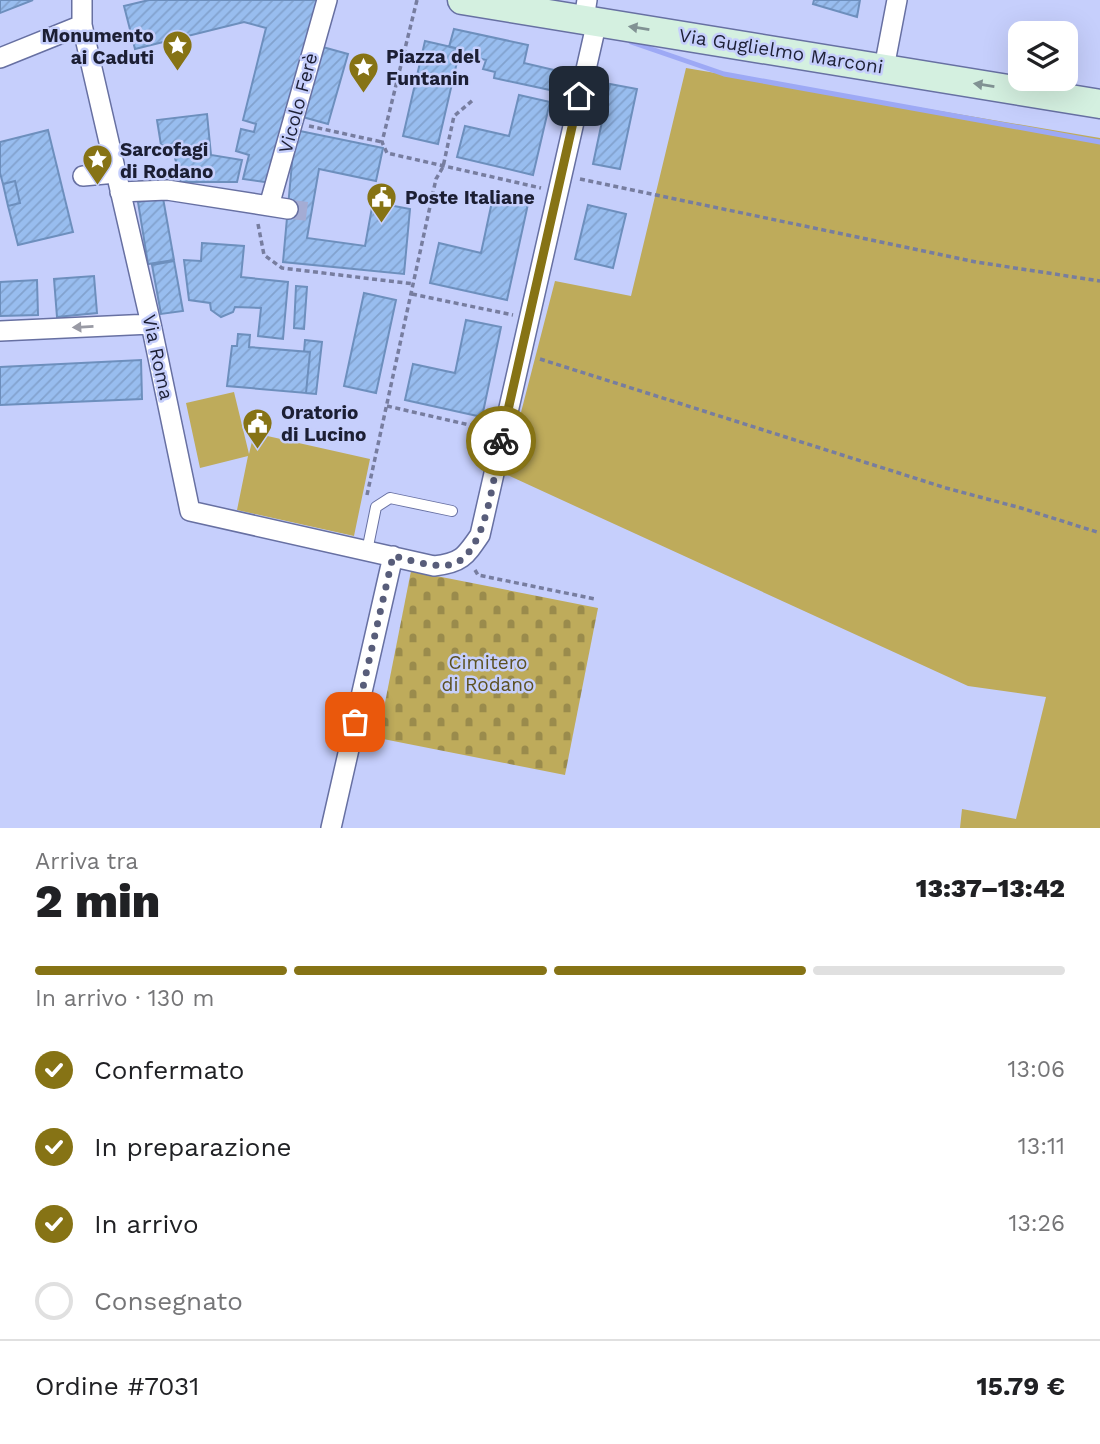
<!DOCTYPE html>
<html lang="it">
<meta charset="utf-8">
<style>
:root{--surface:#fff;--page:#f2f2f2;--text:#202124;--muted:#757577;--line:#e0e0e0;--accent:#867315}
body{margin:0;font-family:"Work Sans",sans-serif;background:var(--page);color:var(--text);height:100vh;display:flex;flex-direction:column;font-size:26px;white-space:nowrap}
*{box-sizing:border-box;margin:0}
p{font-size:23px;color:var(--muted)}
.icon{flex:none;width:38px;height:38px;fill:none;stroke:currentColor;stroke-width:2;stroke-linecap:round;stroke-linejoin:round}
.map{position:relative;height:828px;overflow:hidden}
.side{display:flex;flex-direction:column;background:var(--surface);flex:1}
.side>*{flex:none}
.buttons{position:absolute;left:1008px;top:21px;display:grid;gap:14px}
.buttons a{display:grid;place-items:center;width:70px;height:70px;border-radius:14px;background:var(--surface);box-shadow:0 7px 28px #0002;font-size:35px}
.pin{position:absolute;display:grid;place-items:center;width:60px;height:60px;color:#fff;margin:-30px;border-radius:14px;box-shadow:0 4px 10px #0006}
.courier{position:absolute;display:grid;place-items:center;width:70px;height:70px;margin:-35px;border:5px solid #867315;border-radius:50%;background:#fff;color:#222;box-shadow:0 2px 9px #0007}
.headline em{font-style:normal;font-weight:800}
.headline div{display:flex;flex-direction:column-reverse}
.headline{display:flex;align-items:center;justify-content:space-between;height:119px;padding:0 35px}
h1{font-size:46px;font-weight:800;line-height:52px}
.bar{display:grid;grid-template-columns:repeat(4,1fr);gap:10px 7px;align-content:center;height:84px;padding:0 35px}
.bar i{height:9px;border-radius:5px;background:var(--line)}
.bar .current{background:var(--accent)}
.bar p{grid-column:span 4}
.line{display:flex;align-items:center;gap:18px;padding:0 35px;border-top:2px solid var(--line)}
.line div{flex:1}
ol{padding:0 35px;list-style:none}
li{display:flex;align-items:center;gap:21px;height:77px}
li p{margin-inline-start:auto}
li .icon{padding:7px;border-radius:50%;background:var(--accent);color:#fff;stroke-width:4}
li:last-child{color:var(--muted)}
li i{width:38px;height:38px;border:4px solid var(--line);border-radius:50%}
.map>svg:first-child{display:block}
</style>
<div class="map">
<svg width="1100" height="828" viewBox="0 0 1100 828">
<defs>
<pattern id="cemetery-stones" width="16" height="16" patternUnits="userSpaceOnUse" patternTransform="scale(1.75)"><rect width="16" height="16" fill="#beab5b"/><path d="M2 7V4a2 2 0 0 1 4 0v3zM10 15v-3a2 2 0 0 1 4 0v3z" fill="#9a8b4c"/></pattern>
<pattern id="building-hatch" width="6" height="6" patternUnits="userSpaceOnUse" patternTransform="scale(1.75)"><rect width="6" height="6" fill="#98bdef"/><path d="M-1 1l2-2M0 6l6-6M5 7l2-2" fill="none" stroke="#82a2ce"/></pattern>
</defs>
<rect width="100%" height="100%" fill="#c6cffc"/>
<!-- green -->
<path fill="#beab5b" d="M 686,68 L 1100,138 L 1100,828 L 960,828 L 962,809 L 1016,819 L 1046,697 L 968,686 L 505,474 L 555,281 L 631,296 Z
M 234,392 L 249,454 L 254,433 L 370,459 L 354,536 L 237,510 L 248,456 L 200,468 L 186,403 Z"/>
<!-- cemetery -->
<path fill="url(#cemetery-stones)" d="M 411,571 L 598,608 L 565,775 L 378,738 Z"/>
<g fill="none" stroke-linecap="round" stroke-linejoin="round">
<!-- stream -->
<path stroke="#9da9f5" stroke-width="5" d="M 631,42 L 724,74 L 1100,142"/>
</g>
<!-- building -->
<path fill="url(#building-hatch)" stroke="#6d8fbd" stroke-width="2" d="M 0,0 L 33,0 L 0,13 Z
M 149,0 L 319,0 L 271,183 L 243,179 L 249,155 L 236,151 L 241,129 L 254,132 L 256,124 L 243,120 L 266,28 L 244,22 L 135,49 L 124,6 Z
M 814,0 L 860,0 L 857,17 L 813,4 Z
M 454,29 L 528,45 L 524,63 L 554,70 L 550,90 L 494,78 L 495,72 L 483,69 L 486,60 L 459,54 L 460,49 L 449,47 Z
M 425,41 L 460,49 L 438,144 L 403,136 Z
M 319,46 L 348,54 L 328,124 L 299,116 Z
M 610,84 L 637,89 L 620,169 L 593,164 Z
M 519,95 L 550,102 L 533,175 L 457,157 L 465,126 L 509,136 Z
M 207,114 L 211,155 L 242,160 L 237,182 L 181,182 L 172,146 L 161,145 L 157,120 Z
M 48,130 L 73,232 L 18,245 L 8,206 L 20,203 L 15,181 L 3,184 L 0,173 L 0,142 Z
M 295,130 L 383,148 L 376,181 L 319,169 L 307,238 L 365,246 L 373,202 L 410,209 L 404,274 L 283,262 Z
M 15,181 L 20,203 L 8,206 L 3,184 Z
M 493,197 L 528,204 L 507,300 L 430,283 L 439,243 L 481,253 Z
M 163,198 L 174,260 L 148,264 L 138,202 Z
M 588,205 L 626,214 L 613,268 L 575,259 Z
M 202,243 L 244,246 L 241,277 L 288,282 L 283,339 L 258,336 L 261,308 L 235,307 L 233,312 L 221,317 L 211,310 L 210,303 L 189,300 L 184,260 L 201,261 Z
M 174,261 L 183,311 L 161,314 L 152,265 Z
M 94,276 L 97,313 L 57,317 L 54,279 Z
M 37,280 L 38,315 L 0,316 L 0,282 Z
M 296,286 L 307,287 L 304,329 L 294,328 Z
M 364,293 L 396,300 L 376,393 L 344,386 Z
M 466,320 L 501,327 L 482,417 L 405,400 L 413,364 L 455,373 Z
M 238,334 L 250,335 L 249,347 L 310,352 L 306,393 L 227,386 L 232,346 L 237,346 Z
M 305,340 L 322,342 L 316,394 L 306,393 L 310,352 L 304,352 Z
M 141,360 L 142,399 L 0,405 L 0,367 Z"/>
<g fill="none" stroke-linecap="round" stroke-linejoin="round">
<!-- street-tunnel -->
<path stroke="#a4acd4" stroke-width="19" stroke-dasharray="19 10" stroke-linecap="butt" d="M 288,209 L 312,212"/>
<defs>
<path id="lane" d="M 367,551 L 376,507 L 390,498 L 452,511"/>
<path id="street" d="M 82,0 L 82,25 L 151,324 L 190,511 L 434,566 C 461,563 465,557 480,535 L 597,21
M 584,19 L 587,0
M 0,58 L 82,25
M 884,68 L 897,0
M 83,176 L 116,173
M 120,192 L 167,190 L 288,209
M 269,206 L 327,0
M 0,331 L 151,324
M 331,828 L 393,556"/>
<path id="secondary" d="M 462,0 L 1100,104"/>
</defs>
<!-- lane casing -->
<use href="#lane" stroke="#6770a2" stroke-width="12"/>
<!-- street casing -->
<use href="#street" stroke="#6770a2" stroke-width="22"/>
<!-- secondary casing -->
<use href="#secondary" stroke="#6770a2" stroke-width="31"/>
<!-- path -->
<path stroke="#777d9f" stroke-width="3.5" stroke-dasharray="5 3.5" stroke-linecap="butt" d="M 417,0 L 382,142 L 387,153 L 541,188
M 309,126 L 382,142
M 580,179 L 976,262 L 1100,281
M 258,224 L 264,255 L 282,268 L 414,284
M 412,294 L 513,315
M 540,359 L 946,488 L 1021,508 L 1100,533
M 387,406 L 487,429
M 367,495 L 436,179 L 443,167 L 454,116 L 473,100
M 475,570 L 478,575 L 595,599"/>
<!-- lane -->
<use href="#lane" stroke="#fff" stroke-width="10"/>
<!-- street -->
<use href="#street" stroke="#fff" stroke-width="19"/>
<!-- secondary -->
<use href="#secondary" stroke="#d4f0e0" stroke-width="28"/>
</g>
<!-- one-way arrows -->
<defs><path id="oneway-solid" d="M-6-.8H1V-3.2L6.5 0L1 3.2V.8H-6Z" transform="scale(1.75)"/></defs>
<g fill="#819293">
<use href="#oneway-solid" transform="translate(639 28) rotate(-171)"/>
<use href="#oneway-solid" transform="translate(984 85) rotate(-171)"/>
</g>
<use fill="#999aa4" href="#oneway-solid" transform="translate(83 327) rotate(177)"/>
<g fill="none" stroke-linecap="round" stroke-linejoin="round">
<!-- done -->
<path stroke="#585d7a" stroke-width="7" stroke-dasharray="0 12.6" d="M 355,722 L 393,556 C 412,560 434,569 453,564 C 487,553 494,472 501,441"/>
<!-- route -->
<path stroke="#867315" stroke-width="9" d="M 501,441 L 579,96"/>
</g>
<!-- icons -->
<defs>
<symbol id="sight-pin" viewBox="-11 -11 22 30"><path d="M0 17L-7.5 6A9.5 9.5 0 1 1 7.5 6Z" fill="#867315" stroke="#c6cffc"/><path d="M0-6L1.8-2.2L6-1.7L2.9 1.2L3.7 5.4L0 3.3L-3.7 5.4L-2.9 1.2L-6-1.7L-1.8-2.2Z" fill="#fff"/></symbol>
<symbol id="civic-pin" viewBox="-11 -11 22 30"><path d="M0 17L-7.5 6A9.5 9.5 0 1 1 7.5 6Z" fill="#867315" stroke="#c6cffc"/><path d="M-.6-6.5H3V-4.5H.6V-3L4-1V1h2V6H-6V1h2V-1L-.6-3ZM-1.2 2.5V6h2.4V2.5Z" fill="#fff"/></symbol>
</defs>
<g fill-rule="evenodd">
<use href="#sight-pin" x="160" y="28" width="35" height="47"/>
<use href="#sight-pin" x="346" y="50" width="35" height="47"/>
<use href="#sight-pin" x="80" y="142" width="35" height="47"/>
<use href="#civic-pin" x="364" y="180" width="35" height="47"/>
<use href="#civic-pin" x="240" y="406" width="35" height="47"/>
</g>
<g text-anchor="middle" dominant-baseline="central" stroke-width="5" stroke-linejoin="round" paint-order="stroke">
<!-- poi labels -->
<g font-size="19" font-weight="bold" fill="#1c1f34" stroke="#c6cffc" text-anchor="start">
<text x="154" y="35" text-anchor="end">Monumento<tspan x="154" dy="22">ai Caduti</tspan></text>
<text x="386" y="56">Piazza del<tspan x="386" dy="22">Funtanin</tspan></text>
<text x="120" y="149">Sarcofagi<tspan x="120" dy="22">di Rodano</tspan></text>
<text x="405" y="197">Poste Italiane</text>
<text x="281" y="412">Oratorio<tspan x="281" dy="22">di Lucino</tspan></text>
</g>
<!-- street labels -->
<g font-size="19" fill="#1c1f34" stroke="#c6cffc">
<text transform="translate(781 51) rotate(9)">Via Guglielmo Marconi</text>
<text transform="translate(298 103) rotate(-75)">Vicolo Ferè</text>
<text transform="translate(158 357) rotate(78)">Via Roma</text>
</g>
<!-- park labels -->
<g font-size="19" fill="#5c5122" stroke="#c6cffc">
<text x="488" y="662">Cimitero<tspan x="488" dy="22">di Rodano</tspan></text>
</g>
</g>
</svg>
<div class="buttons">
<a><svg class="icon" aria-label="layers" viewBox="0 0 24 24"><path d="M12 4l9 5-9 5-9-5zM3 14l9 5 9-5"/></svg></a>
</div>
<div class="pin" style="left:355px;top:722px;background:#ea580c"><svg class="icon" aria-label="bag" viewBox="0 0 24 24"><path d="M5 8h14l-1 12H6zM9 8a3 3 0 0 1 6 0"/></svg></div>
<div class="pin" style="left:579px;top:96px;background:#1f2937"><svg class="icon" aria-label="home" viewBox="0 0 24 24"><path d="M3 11l9-7 9 7M6 9v11h12V9"/></svg></div>
<div class="courier" style="left:501px;top:441px"><svg class="icon" aria-label="bike" viewBox="0 0 24 24"><circle cx="6" cy="16" r="4"/><circle cx="18" cy="16" r="4"/><path d="M6 16l4-8h5l3 8M10 8l3 8H6M13 5h3"/></svg></div>
</div>
<section class="side">
<div class="headline"><div><h1>2 min</h1><p>Arriva tra</p></div><em>13:37–13:42</em></div>
<div class="bar"><i class="current"></i><i class="current"></i><i class="current"></i><i></i><p>In arrivo · 130 m</p></div>
<ol>
<li><svg class="icon" aria-label="check" viewBox="0 0 24 24"><path d="M5 12l5 5 9-10"/></svg>Confermato<p>13:06</p></li>
<li><svg class="icon" aria-label="check" viewBox="0 0 24 24"><path d="M5 12l5 5 9-10"/></svg>In preparazione<p>13:11</p></li>
<li><svg class="icon" aria-label="check" viewBox="0 0 24 24"><path d="M5 12l5 5 9-10"/></svg>In arrivo<p>13:26</p></li>
<li><i></i>Consegnato</li>
</ol>
<div class="line" style="height:91px"><div>Ordine #7031</div><b>15.79 €</b></div>
</section>
